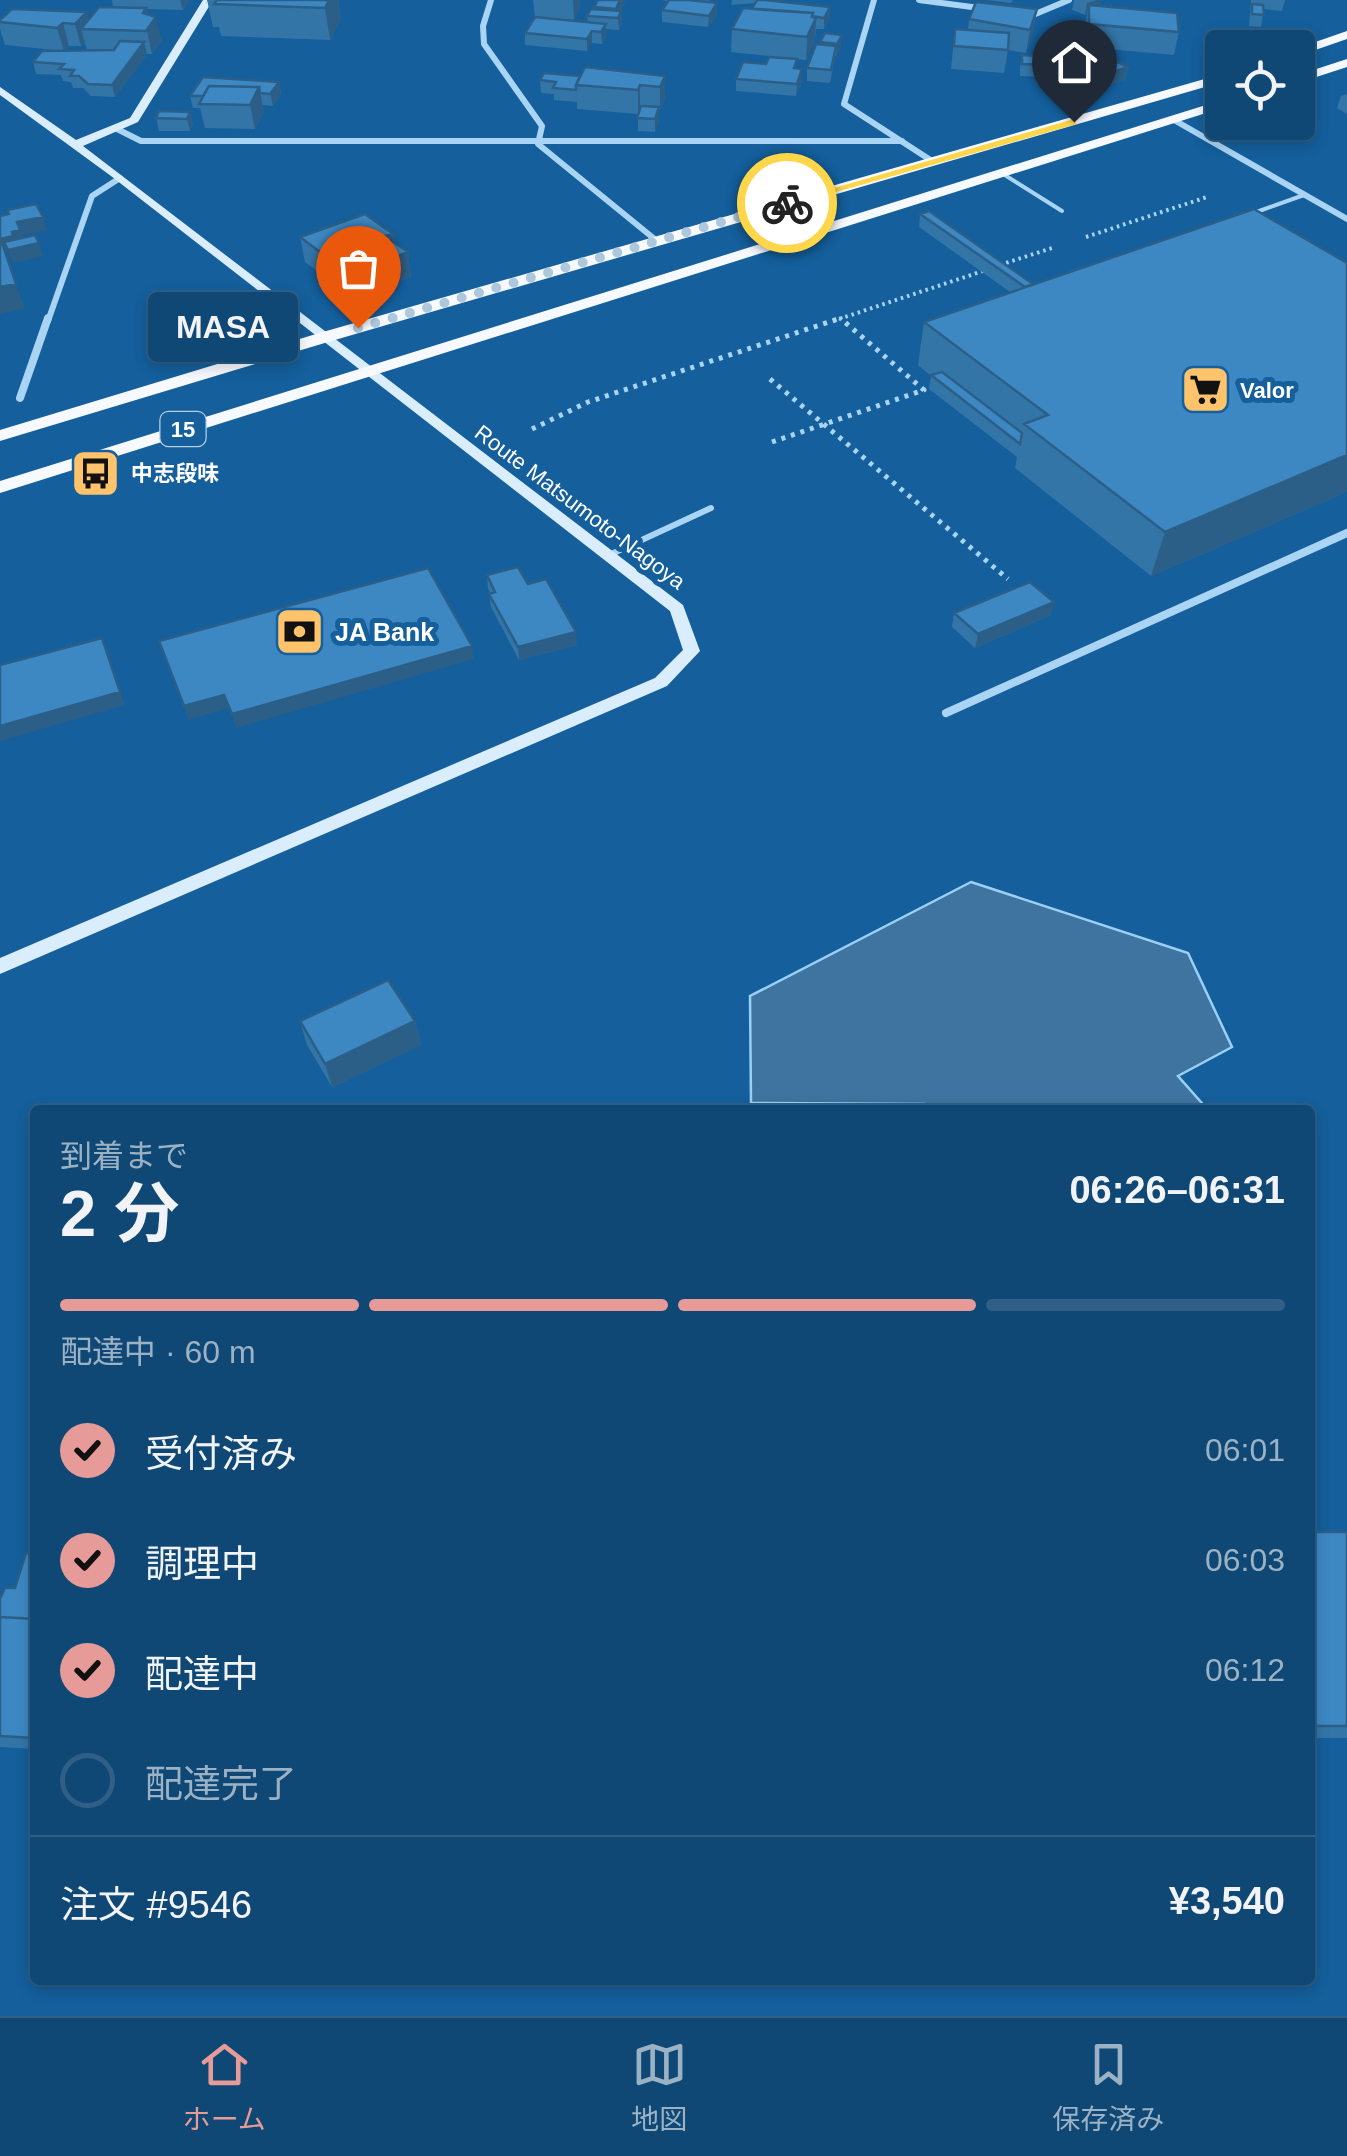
<!DOCTYPE html>
<html lang="ja">
<meta charset="utf-8">
<style>
:root{--surface:#0f4775;--page:#1d517d;--text:#f1f3f6;--muted:#9bb2c5;--line:#2f5f87;--accent:#e69b98}
body{margin:0;font-family:Helvetica,"Noto Sans JP",sans-serif;background:var(--page);color:var(--text);height:100vh;display:flex;flex-direction:column;font-size:38px;white-space:nowrap}
*{box-sizing:border-box;margin:0}
p{font-size:32px;color:var(--muted)}
.icon{flex:none;width:55px;height:55px;fill:none;stroke:currentColor;stroke-width:2;stroke-linecap:round;stroke-linejoin:round}
.map{position:relative;flex:1;overflow:hidden}
.drawer{position:absolute;left:30px;top:1105px;width:1285px;height:880px;display:flex;flex-direction:column;background:var(--surface);border-radius:10px;box-shadow:0 5px 15px #0003,0 0 0 2px var(--line)}
.drawer>*{flex:none}
.fabs{position:absolute;left:1205px;top:30px;display:grid;gap:20px}
.fabs a{display:grid;place-items:center;width:110px;height:110px;border-radius:10px;background:var(--surface);box-shadow:0 5px 15px #0003,0 0 0 2px var(--line);font-size:50px}
.pin{position:absolute;display:grid;place-items:center;width:85px;height:85px;color:#fff;margin:-102px -42px;border-radius:50% 50% 50% 0;rotate:-45deg;box-shadow:0 0 10px #0007}
.pin .icon{rotate:45deg}
.courier{position:absolute;display:grid;place-items:center;width:100px;height:100px;margin:-50px;border:8px solid #ffd54a;border-radius:50%;background:#fff;color:#222;box-shadow:0 2px 12px #0007}
.bubble{position:absolute;height:70px;border-radius:10px;background:var(--surface);box-shadow:0 5px 15px #0003,0 0 0 2px var(--line);font-size:32px;font-weight:700;line-height:70px;text-align:center}
.summary em{font-style:normal;font-weight:700}
.summary div{display:flex;flex-direction:column-reverse}
.summary{display:flex;align-items:center;justify-content:space-between;height:170px;padding:0 30px}
h1{font-size:65px;font-weight:700;line-height:75px}
.bar{display:grid;grid-template-columns:repeat(4,1fr);gap:15px 10px;align-content:center;height:120px;padding:0 30px}
.bar i{height:12px;border-radius:8px;background:var(--line)}
.bar .active{background:var(--accent)}
.bar p{grid-column:span 4}
.line{display:flex;align-items:center;gap:25px;padding:0 30px;border-top:2px solid var(--line)}
.line div{flex:1}
ol{padding:0 30px;list-style:none}
li{display:flex;align-items:center;gap:30px;height:110px}
li p{margin-inline-start:auto}
li .icon{padding:10px;border-radius:50%;background:var(--accent);color:#111;stroke-width:4}
li:last-child{color:var(--muted)}
li i{width:55px;height:55px;border:5px solid var(--line);border-radius:50%}
.menu{display:flex;justify-content:space-around;align-items:center;height:140px;border-top:2px solid var(--line);background:var(--surface);font-size:28px;color:var(--muted)}
.menu a{display:grid;justify-items:center;gap:5px}
.menu .active{color:var(--accent)}
.map>svg:first-child{display:block}
</style>
<div class="map">
<svg width="1347" height="2016" viewBox="0 0 1347 2016">
<rect width="100%" height="100%" fill="#145f9c"/>
<!-- water -->
<path fill="#3f74a0" stroke="#9bd0f6" stroke-width="2.5" d="M 971,882 L 1188,953 L 1232,1047 L 1178,1076 L 1208,1110 L 930,1110 L 924,1104 L 751,1103 L 750,996 Z"/>
<g fill="none" stroke-linecap="round" stroke-linejoin="round">
<!-- path-far1 -->
<path stroke="#a9d4f4" stroke-width="4" stroke-dasharray="2.5 4" stroke-linecap="butt" d="M 1086,237 L 1207,197
M 1000,265 L 1055,247
M 840,318 L 843,321
M 833,321 L 989,269"/>
<!-- path -->
<path stroke="#a9d4f4" stroke-width="5" stroke-dasharray="4 6" stroke-linecap="butt" d="M 770,379 L 1008,579
M 532,429 L 588,402 L 841,318
M 772,442 L 924,390 L 840,318"/>
<!-- lane-far1 -->
<path stroke="#a9d4f4" stroke-width="4" d="M 1000,172 L 1062,211
M 1251,214 L 1304,195"/>
<!-- lane -->
<path stroke="#a9d4f4" stroke-width="6" d="M 607,556 L 711,508"/>
<!-- street-far1 -->
<path stroke="#a9d4f4" stroke-width="6" d="M 491,0 L 483,26 L 484,44 L 542,126 L 538,144 L 657,241
M 874,0 L 844,104 L 932,161
M 919,0 L 987,9
M 1024,14 L 1033,15 L 1069,0
M 1174,120 L 1347,219
M 115,128 L 141,141 L 902,141
M 48,321 L 92,196 L 120,178"/>
<!-- street -->
<path stroke="#a9d4f4" stroke-width="8" d="M 20,398 L 48,318
M 946,713 L 1347,533"/>
<!-- secondary -->
<path fill="#d9edfd" fill-rule="evenodd" d="M 203,0 L 213,0 L 138,122 L 83,146 L 683,605 L 700,651 L 667,686 L 0,974 L 0,958 L 655,678 L 683,650 L 670,611 L 111,176 L 0,95 L 0,87 L 76,140 L 130,118 Z"/>
<!-- primary -->
<path fill="#f6faff" fill-rule="evenodd" d="M 1347,31 L 1347,39 L 1298,56 L 1298,48 Z
M 1347,59 L 1347,67 L 1298,83 L 1298,75 Z
M 1222,74 L 1222,82 L 328,342 L 0,441 L 0,430 L 316,334 Z
M 1222,100 L 1222,108 L 0,493 L 0,481 Z"/>
</g>
<!-- wall -->
<path fill="#3475a8" d="M 112,0 L 189,0 L 183,10 L 146,9 L 148,15 L 162,40 L 152,54 L 147,54 L 115,97 L 91,96 L 83,88 L 73,88 L 71,82 L 63,81 L 61,75 L 36,74 L 33,62 L 87,50 L 85,43 L 81,46 L 69,46 L 64,51 L 5,45 L 0,29 L 0,20 L 89,19 L 113,7 Z
M 207,0 L 338,0 L 341,19 L 330,40 L 221,36 L 219,27 L 213,27 Z
M 533,0 L 579,0 L 580,7 L 574,20 L 588,22 L 587,16 L 594,9 L 598,0 L 621,11 L 622,23 L 619,30 L 606,29 L 606,36 L 602,44 L 592,43 L 587,51 L 525,45 L 525,33 L 535,18 Z
M 660,0 L 710,0 L 709,2 L 717,15 L 708,27 L 662,22 L 662,10 L 668,1 Z
M 732,0 L 765,0 L 830,7 L 829,19 L 824,29 L 816,29 L 815,40 L 806,60 L 731,52 L 732,29 L 755,3 L 731,5 Z
M 986,0 L 1013,0 L 1011,3 Z
M 1074,0 L 1101,0 L 1099,6 L 1179,32 L 1174,55 L 1085,47 L 1085,28 L 1087,14 L 1085,15 L 1072,10 Z
M 1251,0 L 1285,0 L 1282,11 L 1264,9 L 1261,27 L 1249,26 Z
M 1037,9 L 1033,32 L 1026,53 L 1008,50 L 1004,73 L 951,69 L 955,29 L 968,30 L 969,19 Z
M 1056,23 L 1079,25 L 1074,48 L 1050,46 Z
M 825,33 L 841,47 L 836,56 L 835,56 L 830,83 L 807,81 L 807,68 Z
M 1022,55 L 1054,65 L 1051,77 L 1020,76 L 1020,68 Z
M 1091,63 L 1128,67 L 1125,80 L 1097,88 L 1088,84 Z
M 802,69 L 802,81 L 796,96 L 736,91 L 736,79 Z
M 580,76 L 665,76 L 665,99 L 660,110 L 659,110 L 659,120 L 655,132 L 638,131 L 638,114 L 577,109 L 577,102 L 554,100 L 554,94 L 541,93 L 540,80 Z
M 279,82 L 281,94 L 273,106 L 262,105 L 264,111 L 255,129 L 205,128 L 200,108 L 193,108 L 190,96 Z
M 1347,94 L 1347,114 L 1337,108 L 1341,96 Z
M 190,112 L 193,124 L 190,131 L 159,131 L 156,118 Z
M 920,214 L 1033,284 L 1347,263 L 1347,492 L 1151,576 L 1015,468 L 1017,457 L 929,389 L 931,376 L 918,365 L 924,322 L 1010,292 L 919,227 Z
M 393,234 L 395,243 L 408,252 L 411,277 L 362,296 L 352,297 L 305,262 L 300,237 Z
M 487,575 L 528,584 L 577,645 L 519,660 L 491,607 L 489,594 L 491,593 L 488,589 Z
M 954,613 L 1051,615 L 975,648 L 952,627 Z
M 300,1021 L 415,1021 L 421,1045 L 332,1087 L 307,1045 Z
M 1310,1532 L 1347,1532 L 1347,1738 L 1310,1738 Z
M 35,1554 L 35,1749 L 0,1747 L 0,1599 L 15,1588 Z"/>
<!-- shaded-wall -->
<path fill="#2b5f88" d="M 180,0 L 189,0 L 183,10 Z
M 329,0 L 338,0 L 341,19 L 330,40 L 325,8 Z
M 573,0 L 579,0 L 580,7 L 574,20 Z
M 620,0 L 626,0 L 617,20 L 616,9 Z
M 1097,0 L 1101,0 L 1099,10 L 1089,5 L 1087,14 L 1085,15 L 1087,3 Z
M 717,3 L 717,15 L 708,27 L 709,16 Z
M 830,7 L 829,19 L 824,29 L 824,18 Z
M 146,8 L 150,25 L 156,17 L 162,40 L 152,54 L 143,13 Z
M 1037,9 L 1033,32 L 1026,53 L 1030,30 Z
M 621,11 L 622,23 L 619,30 L 618,18 Z
M 87,12 L 92,29 L 81,29 L 85,43 L 81,46 L 75,24 Z
M 816,18 L 815,40 L 806,60 L 807,37 Z
M 63,23 L 69,46 L 64,51 L 57,28 Z
M 606,24 L 606,36 L 602,44 L 601,32 Z
M 592,31 L 592,43 L 587,51 L 587,39 Z
M 842,35 L 841,47 L 836,56 L 837,44 Z
M 144,42 L 147,54 L 115,97 L 112,85 Z
M 1128,67 L 1125,80 L 1097,88 L 1100,76 Z
M 802,69 L 802,81 L 796,96 L 797,84 Z
M 665,76 L 665,99 L 660,110 L 660,87 Z
M 279,82 L 281,94 L 273,106 L 270,94 Z
M 640,85 L 640,109 L 638,114 L 638,90 Z
M 259,87 L 264,111 L 255,129 L 250,105 Z
M 659,107 L 659,120 L 655,132 L 655,119 Z
M 190,112 L 193,124 L 190,131 L 187,119 Z
M 43,217 L 47,230 L 22,235 L 24,243 L 16,245 L 12,232 L 17,222 Z
M 393,234 L 397,256 L 408,252 L 411,277 L 362,296 L 357,271 L 385,236 Z
M 13,236 L 17,248 L 39,243 L 43,256 L 13,263 L 4,242 L 7,251 L 5,252 L 25,309 L 0,314 L 0,239 Z
M 1347,455 L 1347,492 L 1151,576 L 1165,532 Z
M 1054,602 L 1051,615 L 975,648 L 978,634 Z
M 576,632 L 577,645 L 519,660 L 518,647 Z
M 102,638 L 125,705 L 0,741 L 0,726 Z
M 472,646 L 474,659 L 236,728 L 232,714 Z
M 224,695 L 228,708 L 188,720 L 184,706 Z
M 415,1021 L 421,1045 L 332,1087 L 325,1064 Z"/>
<!-- building -->
<path fill="#3d88c3" stroke="#2b5f88" stroke-width="2.5" d="M 217,0 L 329,0 L 325,8 L 214,4 Z
M 598,0 L 620,0 L 616,9 L 594,7 Z
M 669,0 L 689,0 L 717,3 L 709,16 L 662,10 Z
M 757,0 L 765,0 L 830,7 L 824,18 L 812,16 L 813,13 L 752,9 Z
M 976,2 L 1037,9 L 1030,30 L 969,19 Z
M 1252,4 L 1263,5 L 1264,15 L 1252,14 Z
M 1089,5 L 1177,13 L 1179,32 L 1089,24 Z
M 99,7 L 146,8 L 143,13 L 156,17 L 146,31 L 81,29 Z
M 743,8 L 813,13 L 812,17 L 816,18 L 807,37 L 732,29 Z
M 12,9 L 87,12 L 75,24 L 63,23 L 57,28 L 0,22 L 0,20 Z
M 591,9 L 621,11 L 618,18 L 587,16 Z
M 535,17 L 606,24 L 601,32 L 592,31 L 587,39 L 525,33 Z
M 1056,23 L 1079,25 L 1076,36 L 1053,34 Z
M 955,29 L 1009,33 L 1008,50 L 954,46 Z
M 825,33 L 842,35 L 837,44 L 820,42 Z
M 120,41 L 144,42 L 112,85 L 88,84 L 79,76 L 70,76 L 74,70 L 59,69 L 64,64 L 33,62 L 42,51 L 114,50 Z
M 816,44 L 836,46 L 831,70 L 807,68 Z
M 1022,55 L 1053,57 L 1054,65 L 1022,64 Z
M 769,57 L 797,59 L 794,68 L 802,69 L 797,84 L 736,79 L 743,62 L 766,64 Z
M 1109,58 L 1128,67 L 1100,76 L 1091,71 L 1091,63 Z
M 585,67 L 665,76 L 660,87 L 640,85 L 638,90 L 576,85 Z
M 544,73 L 580,76 L 576,85 L 576,90 L 553,88 L 556,82 L 540,80 Z
M 203,77 L 279,82 L 270,94 L 260,93 L 259,87 L 209,86 L 203,96 L 190,96 Z
M 209,86 L 259,87 L 250,105 L 199,104 Z
M 641,106 L 659,107 L 655,119 L 637,118 Z
M 159,111 L 190,112 L 187,119 L 156,118 Z
M 36,204 L 43,217 L 17,222 L 20,230 L 12,232 L 13,236 L 0,239 L 0,216 L 9,214 L 7,210 Z
M 1254,209 L 1347,263 L 1347,455 L 1165,532 L 1024,424 L 1048,415 L 924,322 Z
M 929,211 L 1033,284 L 1025,287 L 920,214 Z
M 365,214 L 393,234 L 385,236 L 408,252 L 357,271 L 347,272 L 300,237 Z
M 35,235 L 39,243 L 8,250 L 4,242 Z
M 2,243 L 16,284 L 0,287 L 0,244 Z
M 942,372 L 1022,433 L 1020,444 L 931,375 Z
M 518,567 L 528,584 L 546,579 L 576,632 L 518,647 L 489,594 L 495,592 L 487,575 Z
M 428,568 L 472,646 L 232,714 L 224,695 L 184,706 L 159,641 Z
M 1030,582 L 1054,602 L 978,634 L 954,613 Z
M 102,638 L 120,692 L 0,726 L 0,665 Z
M 388,980 L 415,1021 L 325,1064 L 300,1021 Z
M 1310,1532 L 1347,1532 L 1347,1726 L 1310,1726 L 1310,1554 L 1315,1554 Z
M 26,1553 L 35,1554 L 35,1619 L 0,1617 L 0,1599 L 5,1588 L 15,1588 Z
M 0,1617 L 35,1619 L 35,1738 L 0,1736 Z"/>
<!-- route -->
<path fill="#ffd54a" d="M 1074,119 L 1077,124 L 790,205 L 782,203 Z"/>
<g fill="none" stroke-linecap="round" stroke-linejoin="round">
<!-- done -->
<path stroke="#adc7dc" stroke-width="10" stroke-dasharray="0 18" d="M 358,328 L 787,203"/>
</g>
<!-- icons -->
<defs>
<symbol id="supermarket-square" viewBox="-11 -11 22 22"><rect x="-9" y="-9" width="18" height="18" rx="4" fill="#ffc36c" stroke="#145f9c"/><path d="M-6-5.5h2.5l.6 2H6L4.5 2H-2.5L-4.4-4H-6ZM-1.5 3.2a1.3 1.3 0 1 0 .1 0ZM3 3.2a1.3 1.3 0 1 0 .1 0Z" fill="#111"/></symbol>
<symbol id="bus-square" viewBox="-11 -11 22 22"><rect x="-9" y="-9" width="18" height="18" rx="4" fill="#ffc36c" stroke="#145f9c"/><path d="M-5-6H5V4H4V6H2V4H-2V6H-4V4H-5ZM-3.5-4V0h7V-4ZM-3.5 1.2v1.5H-2V1.2ZM2 1.2v1.5H3.5V1.2Z" fill="#111"/></symbol>
<symbol id="bank-square" viewBox="-11 -11 22 22"><rect x="-9" y="-9" width="18" height="18" rx="4" fill="#ffc36c" stroke="#145f9c"/><path d="M-6-4H6V4H-6ZM0-2.3a2.3 2.3 0 1 0 0 4.6a2.3 2.3 0 1 0 0-4.6Z" fill="#111"/></symbol>
</defs>
<g fill-rule="evenodd">
<use href="#supermarket-square" x="1178" y="362" width="55" height="55"/>
<use href="#bus-square" x="68" y="446" width="55" height="55"/>
<use href="#bank-square" x="272" y="604" width="55" height="55"/>
</g>
<g text-anchor="middle" dominant-baseline="central" stroke-width="10" stroke-linejoin="round" paint-order="stroke">
<!-- far-poi labels -->
<g font-size="22" font-weight="bold" fill="#fff" stroke="#145f9c" text-anchor="start">
<text x="1240" y="390">Valor</text>
<text x="131" y="473">中志段味</text>
</g>
<!-- shield labels -->
<rect fill="#145f9c" stroke="#b8cfe1" stroke-width="2.5" x="160.5" y="412" width="45" height="34" rx="8"/>
<g font-size="22" font-weight="bold" fill="#fff">
<text x="183" y="429">15</text>
</g>
<!-- far-street labels -->
<g font-size="22" fill="#fff" stroke="#145f9c">
<text transform="translate(580 507) rotate(37)">Route Matsumoto-Nagoya</text>
</g>
<!-- poi labels -->
<g font-size="25" font-weight="bold" fill="#fff" stroke="#145f9c" text-anchor="start">
<text x="335" y="632">JA Bank</text>
</g>
</g>
</svg>
<div class="fabs">
<a><svg class="icon" aria-label="locate" viewBox="0 0 24 24"><circle cx="12" cy="12" r="6"/><path d="M12 2v4M12 18v4M2 12h4M18 12h4"/></svg></a>
</div>
<div class="pin" style="left:358px;top:328px;background:#ea580c"><svg class="icon" aria-label="bag" viewBox="0 0 24 24"><path d="M5 8h14l-1 12H6zM9 8a3 3 0 0 1 6 0"/></svg></div>
<div class="pin" style="left:1074px;top:122px;background:#1f2937"><svg class="icon" aria-label="home" viewBox="0 0 24 24"><path d="M3 11l9-7 9 7M6 9v11h12V9"/></svg></div>
<div class="courier" style="left:787px;top:203px"><svg class="icon" aria-label="bike" viewBox="0 0 24 24"><circle cx="6" cy="16" r="4"/><circle cx="18" cy="16" r="4"/><path d="M6 16l4-8h5l3 8M10 8l3 8H6M13 5h3"/></svg></div>
<div class="bubble" style="left:148px;top:292px;width:150px">MASA</div>
<section class="drawer">
<div class="summary"><div><h1>2 分</h1><p>到着まで</p></div><em>06:26–06:31</em></div>
<div class="bar"><i class="active"></i><i class="active"></i><i class="active"></i><i></i><p>配達中 · 60 m</p></div>
<ol>
<li><svg class="icon" aria-label="check" viewBox="0 0 24 24"><path d="M5 12l5 5 9-10"/></svg>受付済み<p>06:01</p></li>
<li><svg class="icon" aria-label="check" viewBox="0 0 24 24"><path d="M5 12l5 5 9-10"/></svg>調理中<p>06:03</p></li>
<li><svg class="icon" aria-label="check" viewBox="0 0 24 24"><path d="M5 12l5 5 9-10"/></svg>配達中<p>06:12</p></li>
<li><i></i>配達完了</li>
</ol>
<div class="line" style="height:130px"><div>注文 #9546</div><b>¥3,540</b></div>
</section>
</div>
<nav class="menu">
<a class="active"><svg class="icon" aria-label="home" viewBox="0 0 24 24"><path d="M3 11l9-7 9 7M6 9v11h12V9"/></svg>ホーム</a>
<a><svg class="icon" aria-label="map" viewBox="0 0 24 24"><path d="M3 6l6-2 6 2 6-2v14l-6 2-6-2-6 2zM9 4v14M15 6v14"/></svg>地図</a>
<a><svg class="icon" aria-label="saved" viewBox="0 0 24 24"><path d="M7 4h10v16l-5-4-5 4z"/></svg>保存済み</a>
</nav>
